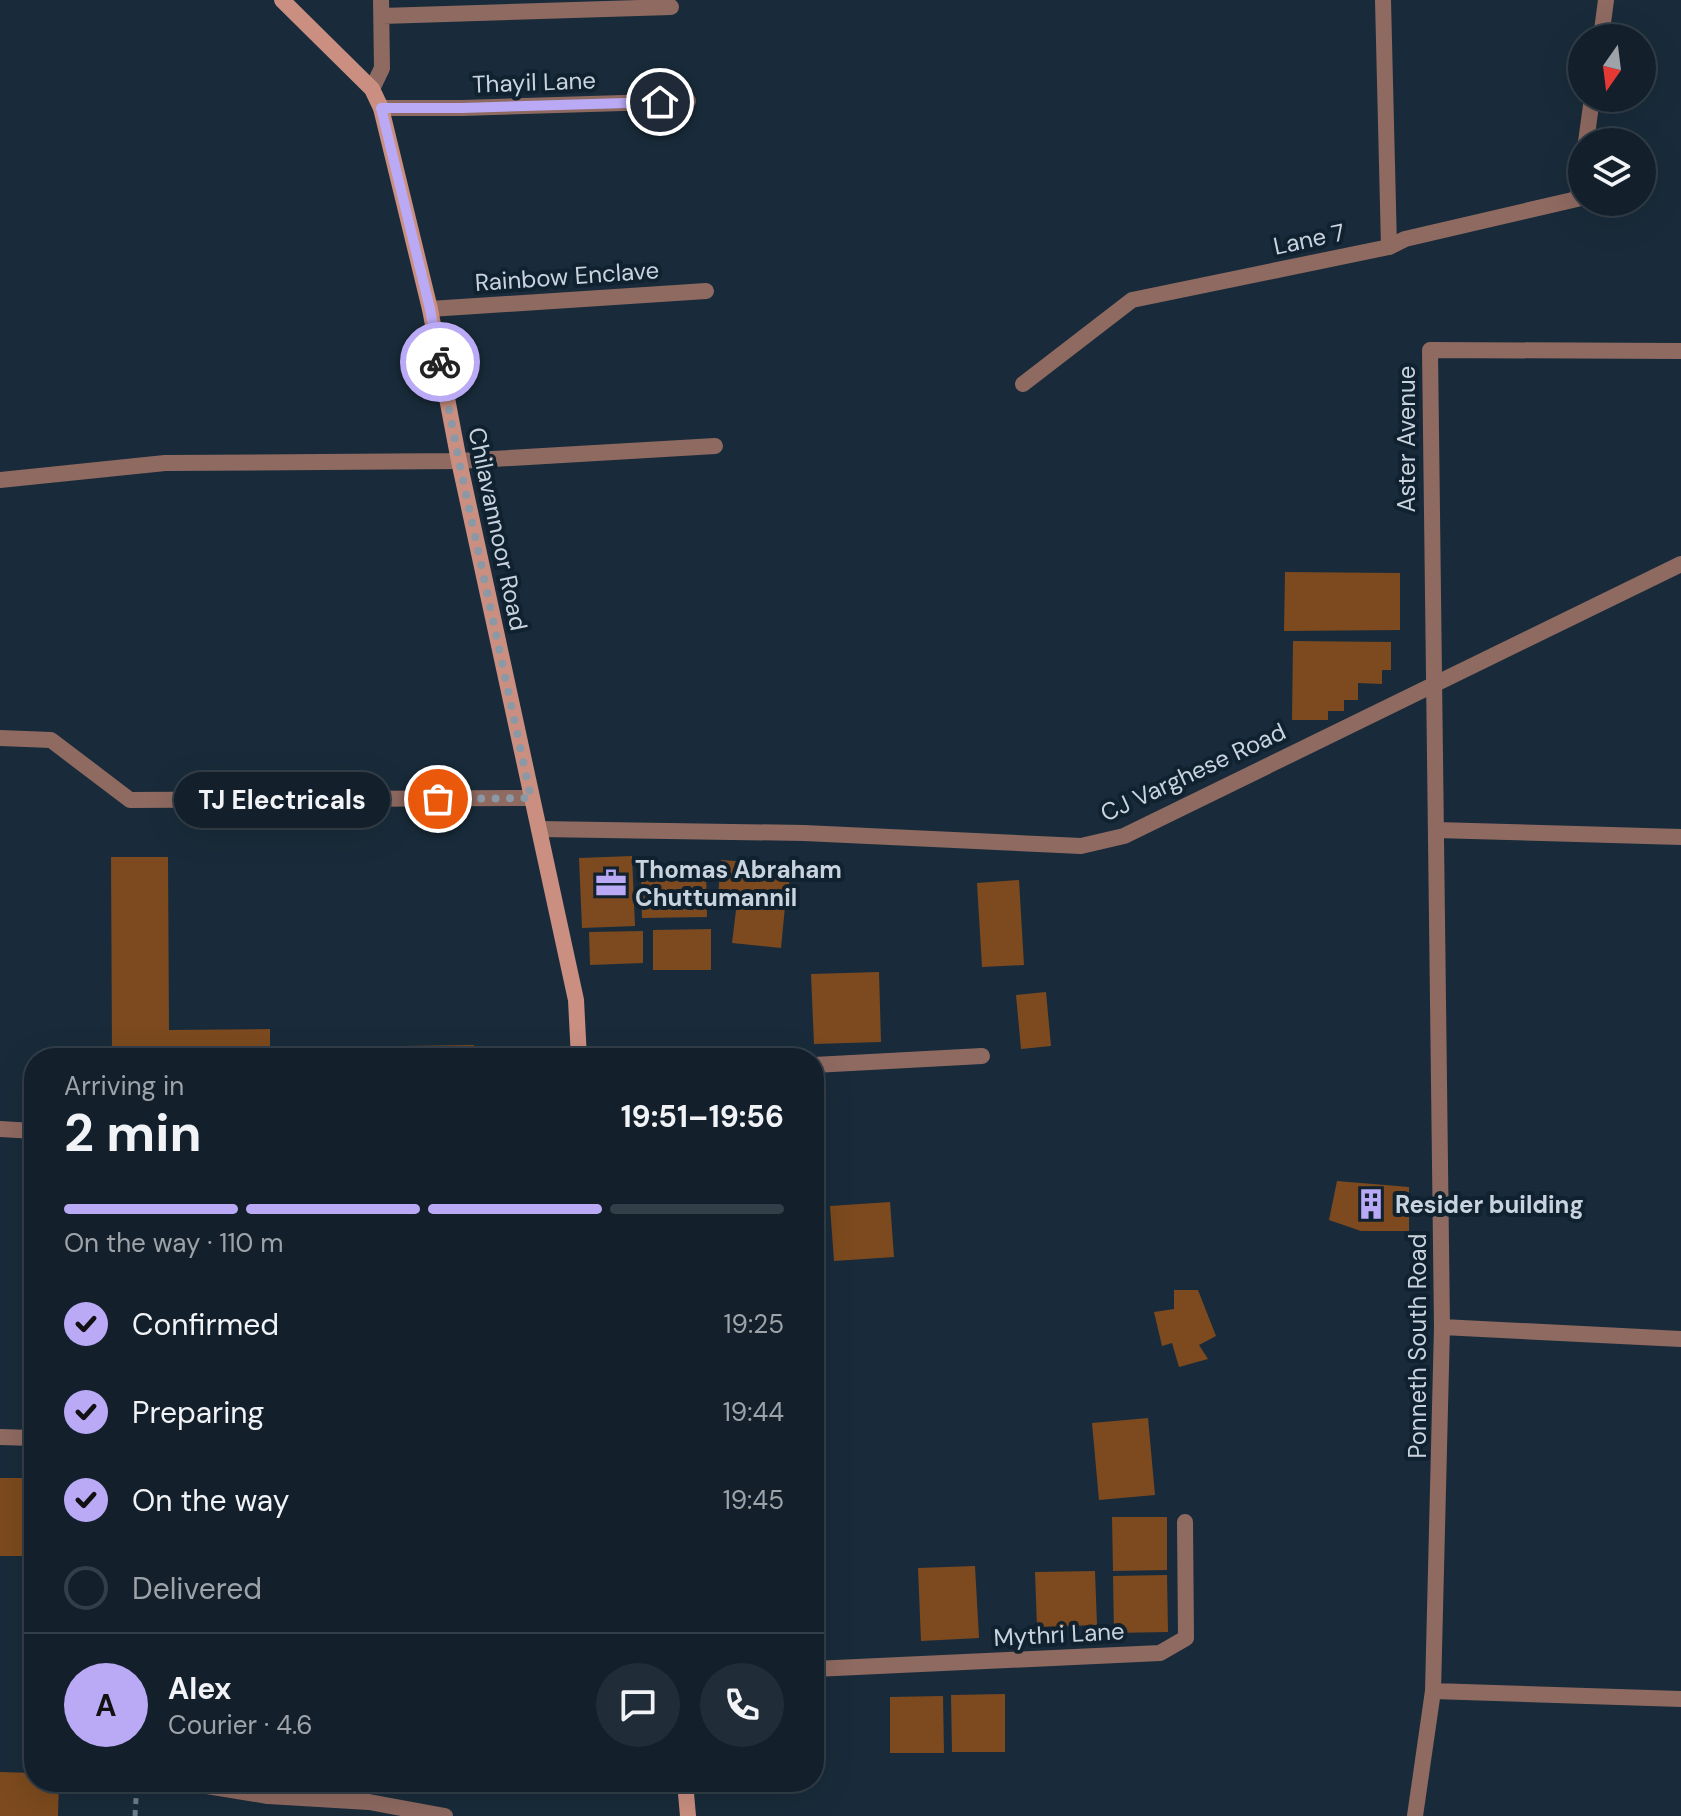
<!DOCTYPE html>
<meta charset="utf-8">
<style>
:root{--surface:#13202c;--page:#202d38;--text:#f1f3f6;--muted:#9da3a9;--line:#323e48;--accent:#baaaf6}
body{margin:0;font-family:"DM Sans",sans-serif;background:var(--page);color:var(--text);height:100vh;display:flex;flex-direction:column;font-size:30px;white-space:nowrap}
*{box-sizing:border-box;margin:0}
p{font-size:26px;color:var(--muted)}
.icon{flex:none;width:44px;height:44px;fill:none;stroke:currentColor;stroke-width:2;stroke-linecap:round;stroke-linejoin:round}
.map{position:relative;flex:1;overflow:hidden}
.sheet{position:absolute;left:24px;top:1048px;width:800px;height:744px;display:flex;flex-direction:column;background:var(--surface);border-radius:32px;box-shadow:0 8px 32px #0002,0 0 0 2px var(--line)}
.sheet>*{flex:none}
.needle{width:52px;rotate:194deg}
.tools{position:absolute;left:1568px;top:24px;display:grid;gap:16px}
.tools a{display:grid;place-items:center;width:88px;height:88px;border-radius:50%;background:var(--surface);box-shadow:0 8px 32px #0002,0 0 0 2px var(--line);font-size:40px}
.pin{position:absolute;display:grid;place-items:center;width:68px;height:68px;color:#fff;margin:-34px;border:4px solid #fff;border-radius:50%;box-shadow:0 2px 8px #0007}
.courier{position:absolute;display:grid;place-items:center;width:80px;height:80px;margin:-40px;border:6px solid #baaaf6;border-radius:50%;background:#fff;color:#222;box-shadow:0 2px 10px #0007}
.bubble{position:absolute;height:56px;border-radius:28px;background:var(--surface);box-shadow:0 8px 32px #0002,0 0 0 2px var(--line);font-size:26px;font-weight:700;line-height:56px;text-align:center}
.headline em{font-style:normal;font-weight:700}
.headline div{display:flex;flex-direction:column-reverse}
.headline{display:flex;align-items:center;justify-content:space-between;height:136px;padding:0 40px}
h1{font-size:52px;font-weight:700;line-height:60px}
.bar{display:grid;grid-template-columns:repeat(4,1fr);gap:12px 8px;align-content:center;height:96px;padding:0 40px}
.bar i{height:10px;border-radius:6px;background:var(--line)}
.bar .on{background:var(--accent)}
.bar p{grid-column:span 4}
.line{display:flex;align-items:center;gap:20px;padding:0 40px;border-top:2px solid var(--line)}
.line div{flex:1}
.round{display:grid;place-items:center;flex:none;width:84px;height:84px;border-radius:42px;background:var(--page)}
ol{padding:0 40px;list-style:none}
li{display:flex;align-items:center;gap:24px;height:88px}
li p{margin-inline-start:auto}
li .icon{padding:8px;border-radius:50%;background:var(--accent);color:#111;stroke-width:4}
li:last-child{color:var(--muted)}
li i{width:44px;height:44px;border:4px solid var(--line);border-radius:50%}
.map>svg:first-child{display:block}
</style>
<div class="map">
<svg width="1681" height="1816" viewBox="0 0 1681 1816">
<rect width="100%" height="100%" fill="#192b3a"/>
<!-- building -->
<path fill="#7c4a1e" d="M 1285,572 L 1400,573 L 1400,630 L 1284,631 Z
M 1293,641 L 1391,642 L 1391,670 L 1382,670 L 1382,684 L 1358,683 L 1358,700 L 1344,700 L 1344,711 L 1328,711 L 1328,720 L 1292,720 Z
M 632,856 L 635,926 L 582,928 L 579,858 Z
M 111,857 L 168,857 L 169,1030 L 270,1029 L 270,1058 L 112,1058 Z
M 721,860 L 790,865 L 788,902 L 718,897 Z
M 706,869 L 707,917 L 642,918 L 641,870 Z
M 1019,880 L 1024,965 L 982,967 L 977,883 Z
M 737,902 L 785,907 L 781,948 L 732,943 Z
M 711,929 L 711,970 L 653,970 L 653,930 Z
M 643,931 L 643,963 L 590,965 L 589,932 Z
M 879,972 L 881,1042 L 814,1044 L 811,974 Z
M 1046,992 L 1051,1046 L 1021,1049 L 1016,995 Z
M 474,1045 L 474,1058 L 403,1058 L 403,1046 Z
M 395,1049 L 395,1058 L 351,1058 L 351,1050 Z
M 1337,1181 L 1409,1187 L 1409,1231 L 1361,1231 L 1329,1220 Z
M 890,1202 L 894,1257 L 834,1261 L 830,1206 Z
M 814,1210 L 820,1210 L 822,1257 L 814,1257 Z
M 1174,1290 L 1198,1290 L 1216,1336 L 1199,1345 L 1208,1359 L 1179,1367 L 1172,1343 L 1162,1346 L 1154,1312 L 1174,1309 Z
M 1148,1418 L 1155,1495 L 1099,1500 L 1092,1423 Z
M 0,1478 L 34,1478 L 34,1556 L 0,1556 Z
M 1112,1517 L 1167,1517 L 1167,1570 L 1113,1571 Z
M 975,1566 L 979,1638 L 921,1641 L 918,1568 Z
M 1095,1571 L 1097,1625 L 1037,1627 L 1035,1572 Z
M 1167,1575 L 1168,1632 L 1114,1633 L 1113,1576 Z
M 26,1602 L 34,1602 L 34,1725 L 30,1725 Z
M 1005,1694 L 1005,1752 L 952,1752 L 951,1695 Z
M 943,1696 L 944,1753 L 890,1753 L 890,1697 Z
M 0,1772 L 34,1773 L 34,1782 L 59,1782 L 58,1816 L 0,1816 Z"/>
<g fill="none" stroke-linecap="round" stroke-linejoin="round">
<!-- path -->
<path stroke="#707e8b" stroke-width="5" stroke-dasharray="6 6" stroke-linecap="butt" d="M 135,1816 L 137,1782"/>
<!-- street -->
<path stroke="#8f6a61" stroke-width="16" d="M 382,16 L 671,7
M 1601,38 L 1606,0
M 372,89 L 382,68 L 381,0
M 381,108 L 462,108 L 688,101
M 1586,142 L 1592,98
M 1389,247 L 1405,239 L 1577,199 L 1582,167
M 430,309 L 706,291
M 1023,384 L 1132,300 L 1389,247 L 1383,0
M 0,480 L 165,463 L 459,461 L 715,446
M 0,738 L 51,740 L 130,800 L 531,798
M 539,829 L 804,833 L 1081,846 L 1124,836 L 1681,564
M 1436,830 L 1681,837
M 814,1065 L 982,1056
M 0,1129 L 34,1131
M 1442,1327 L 1681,1339
M 0,1437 L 34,1438
M 814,1669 L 1160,1653 L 1186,1638 L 1185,1522
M 1433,1691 L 1681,1699
M 183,1782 L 268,1796 L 369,1802 L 445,1816
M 1415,1816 L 1433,1691 L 1442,1327 L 1430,350 L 1681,351"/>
<!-- secondary -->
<path stroke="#ca8f81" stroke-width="16" d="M 282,0 L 372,89 L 381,108 L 430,309 L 459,461 L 576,1000 L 579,1058
M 685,1782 L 688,1816"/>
</g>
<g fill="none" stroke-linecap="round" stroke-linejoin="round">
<!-- done -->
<path stroke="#8b98a5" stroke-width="8" stroke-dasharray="0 14.4" d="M 438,799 L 531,798 L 459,461 L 440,362"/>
<!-- route -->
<path stroke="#baaaf6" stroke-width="10" d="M 440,362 L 430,309 L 381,108 L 462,108 L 660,102"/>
</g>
<!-- icons -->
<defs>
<symbol id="office-bare" viewBox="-9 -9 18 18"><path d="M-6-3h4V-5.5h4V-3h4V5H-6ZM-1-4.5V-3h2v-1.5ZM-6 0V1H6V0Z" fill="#baaaf6" stroke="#102130" stroke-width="2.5" paint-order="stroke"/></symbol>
<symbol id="building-bare" viewBox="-9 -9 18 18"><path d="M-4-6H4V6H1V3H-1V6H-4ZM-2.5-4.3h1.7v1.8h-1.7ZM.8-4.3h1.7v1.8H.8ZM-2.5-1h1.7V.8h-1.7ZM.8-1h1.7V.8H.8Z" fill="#baaaf6" stroke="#102130" stroke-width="2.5" paint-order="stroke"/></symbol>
</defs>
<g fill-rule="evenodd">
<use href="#office-bare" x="589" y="861" width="44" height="44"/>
<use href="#building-bare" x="1349" y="1182" width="44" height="44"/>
</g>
<g text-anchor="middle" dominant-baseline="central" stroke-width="8" stroke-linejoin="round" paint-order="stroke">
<!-- street labels -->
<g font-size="24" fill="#c9d3de" stroke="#102130">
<text transform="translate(534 82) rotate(-2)">Thayil Lane</text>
<text transform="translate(1309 239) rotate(-12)">Lane 7</text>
<text transform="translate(567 276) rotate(-4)">Rainbow Enclave</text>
<text transform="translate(1406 439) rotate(-90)">Aster Avenue</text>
<text transform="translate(498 529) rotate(78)">Chilavannoor Road</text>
<text transform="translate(1193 772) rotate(-25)">CJ Varghese Road</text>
<text transform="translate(1417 1346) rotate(-90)">Ponneth South Road</text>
<text transform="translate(1059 1634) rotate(-3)">Mythri Lane</text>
</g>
<!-- poi labels -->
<g font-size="24" font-weight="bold" fill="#c9d3de" stroke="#102130" text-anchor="start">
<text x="635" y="869">Thomas Abraham<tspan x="635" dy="28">Chuttumannil</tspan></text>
<text x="1395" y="1204">Resider building</text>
</g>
</g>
</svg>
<div class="tools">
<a><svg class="needle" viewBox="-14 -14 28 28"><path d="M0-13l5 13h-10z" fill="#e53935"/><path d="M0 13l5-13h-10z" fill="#9da3a9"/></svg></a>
<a><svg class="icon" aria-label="layers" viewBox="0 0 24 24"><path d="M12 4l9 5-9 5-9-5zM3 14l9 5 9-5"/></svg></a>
</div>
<div class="pin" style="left:438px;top:799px;background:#ea580c"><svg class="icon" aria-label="bag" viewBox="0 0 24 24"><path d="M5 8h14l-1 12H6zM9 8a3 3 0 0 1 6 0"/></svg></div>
<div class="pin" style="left:660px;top:102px;background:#1f2937"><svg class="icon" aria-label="home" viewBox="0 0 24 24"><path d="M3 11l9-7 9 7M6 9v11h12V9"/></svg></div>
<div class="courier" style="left:440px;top:362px"><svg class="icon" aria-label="bike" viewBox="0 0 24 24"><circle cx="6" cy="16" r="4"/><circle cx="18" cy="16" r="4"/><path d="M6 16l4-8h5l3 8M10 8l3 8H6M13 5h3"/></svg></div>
<div class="bubble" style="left:174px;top:772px;width:216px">TJ Electricals</div>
<section class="sheet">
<div class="headline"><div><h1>2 min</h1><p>Arriving in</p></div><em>19:51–19:56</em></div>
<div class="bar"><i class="on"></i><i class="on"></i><i class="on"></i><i></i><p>On the way · 110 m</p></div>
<ol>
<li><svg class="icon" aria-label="check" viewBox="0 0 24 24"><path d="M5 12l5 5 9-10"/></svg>Confirmed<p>19:25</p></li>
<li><svg class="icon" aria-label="check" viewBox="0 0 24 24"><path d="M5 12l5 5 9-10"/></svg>Preparing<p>19:44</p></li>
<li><svg class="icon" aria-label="check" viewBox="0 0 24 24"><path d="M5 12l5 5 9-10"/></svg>On the way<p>19:45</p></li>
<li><i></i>Delivered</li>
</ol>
<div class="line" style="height:144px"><b class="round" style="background:var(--accent);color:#111">A</b><div><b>Alex</b><p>Courier · 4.6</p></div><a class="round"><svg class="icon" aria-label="chat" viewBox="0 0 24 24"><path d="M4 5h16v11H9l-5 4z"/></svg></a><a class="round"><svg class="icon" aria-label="phone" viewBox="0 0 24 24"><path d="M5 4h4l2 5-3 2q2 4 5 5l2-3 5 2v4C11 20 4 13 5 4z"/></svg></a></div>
</section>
</div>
